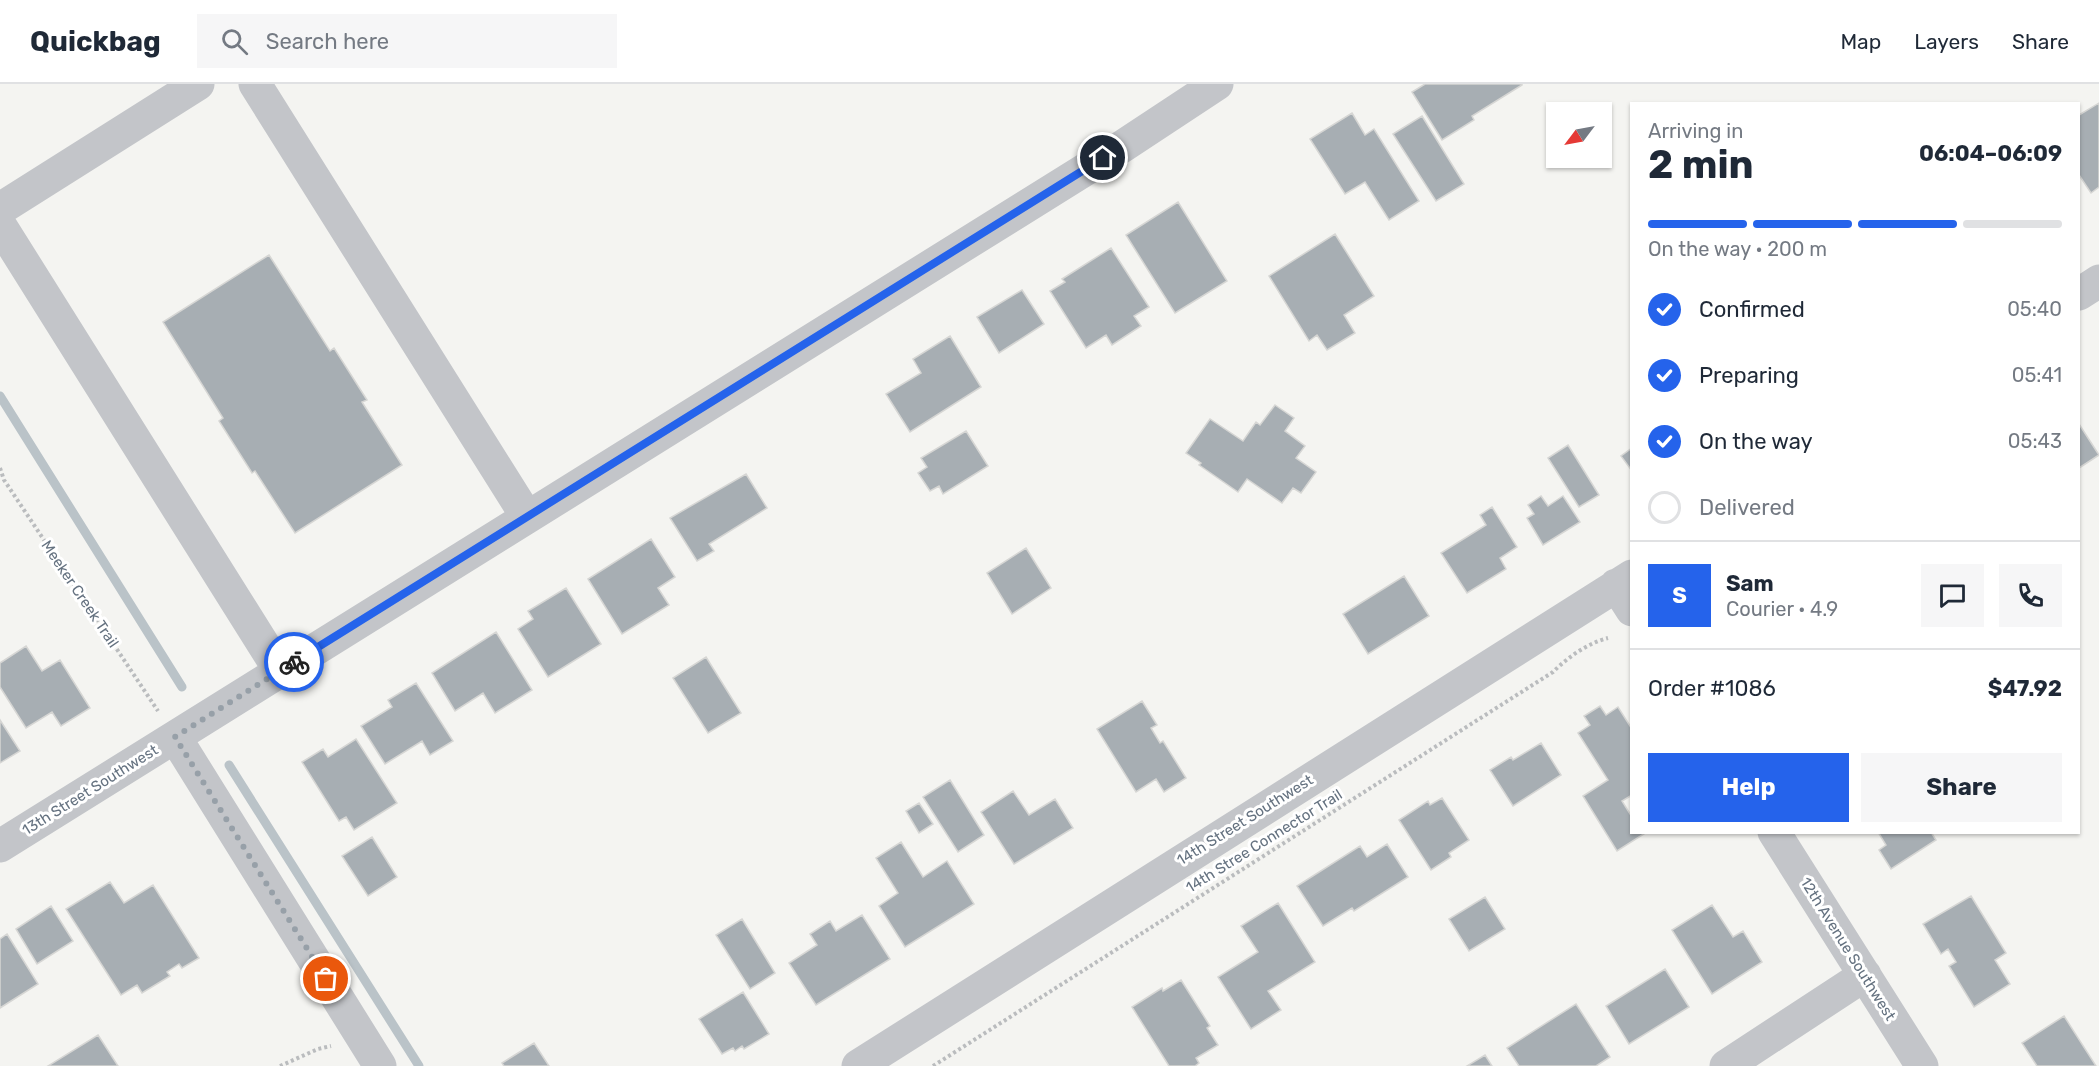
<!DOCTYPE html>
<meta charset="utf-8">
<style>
:root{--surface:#fff;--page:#f6f6f7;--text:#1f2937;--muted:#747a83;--line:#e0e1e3;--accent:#2563eb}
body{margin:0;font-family:Rubik,sans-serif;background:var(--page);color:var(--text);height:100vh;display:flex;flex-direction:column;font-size:22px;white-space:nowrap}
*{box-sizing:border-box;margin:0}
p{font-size:20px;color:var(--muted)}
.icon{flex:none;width:33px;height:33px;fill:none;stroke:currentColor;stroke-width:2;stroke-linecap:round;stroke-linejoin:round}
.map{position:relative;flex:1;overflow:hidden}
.sheet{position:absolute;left:1630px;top:18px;width:450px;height:732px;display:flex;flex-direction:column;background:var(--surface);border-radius:0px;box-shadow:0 2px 4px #0004}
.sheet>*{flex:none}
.needle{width:39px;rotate:238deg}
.tools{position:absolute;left:1546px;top:18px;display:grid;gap:12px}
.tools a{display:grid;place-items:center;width:66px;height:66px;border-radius:0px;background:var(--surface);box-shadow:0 2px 4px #0004;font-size:30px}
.pin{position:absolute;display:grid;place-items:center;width:51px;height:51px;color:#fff;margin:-26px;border:3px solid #fff;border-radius:50%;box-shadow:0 2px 6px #0007}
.courier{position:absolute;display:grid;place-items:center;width:60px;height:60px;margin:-30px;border:4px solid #2563eb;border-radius:50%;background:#fff;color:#222;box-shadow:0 2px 8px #0007}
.summary em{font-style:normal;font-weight:700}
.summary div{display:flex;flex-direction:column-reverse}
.summary{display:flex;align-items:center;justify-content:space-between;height:102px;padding:0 18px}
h1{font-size:39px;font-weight:700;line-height:45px}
.bar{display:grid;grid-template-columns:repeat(4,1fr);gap:9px 6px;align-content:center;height:72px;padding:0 18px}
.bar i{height:8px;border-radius:4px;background:var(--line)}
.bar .on{background:var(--accent)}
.bar p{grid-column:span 4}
.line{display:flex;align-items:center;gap:15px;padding:0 18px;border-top:2px solid var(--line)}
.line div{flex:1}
.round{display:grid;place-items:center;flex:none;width:63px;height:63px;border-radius:0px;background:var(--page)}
ol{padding:0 18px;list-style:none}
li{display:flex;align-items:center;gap:18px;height:66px}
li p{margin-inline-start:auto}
li .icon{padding:6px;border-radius:50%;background:var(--accent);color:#fff;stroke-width:4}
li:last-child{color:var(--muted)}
li i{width:33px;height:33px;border:3px solid var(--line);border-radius:50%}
.cta{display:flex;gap:12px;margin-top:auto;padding:12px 18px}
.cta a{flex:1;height:69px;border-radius:0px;background:var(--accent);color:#fff;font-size:24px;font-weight:700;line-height:69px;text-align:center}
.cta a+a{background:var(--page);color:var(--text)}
header{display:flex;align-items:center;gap:36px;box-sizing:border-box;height:84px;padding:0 30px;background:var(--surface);border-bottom:2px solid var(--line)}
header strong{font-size:28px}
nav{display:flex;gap:33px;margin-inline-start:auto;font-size:21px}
.search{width:420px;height:54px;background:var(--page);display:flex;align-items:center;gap:15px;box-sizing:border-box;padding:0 21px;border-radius:0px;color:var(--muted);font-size:22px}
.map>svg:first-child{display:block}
</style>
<header>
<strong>Quickbag</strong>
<div class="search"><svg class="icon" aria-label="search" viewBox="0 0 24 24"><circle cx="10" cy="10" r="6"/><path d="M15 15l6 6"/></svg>Search here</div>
<nav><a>Map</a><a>Layers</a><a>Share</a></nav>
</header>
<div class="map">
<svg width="2099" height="982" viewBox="0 0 2099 982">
<rect width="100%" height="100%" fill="#f4f4f1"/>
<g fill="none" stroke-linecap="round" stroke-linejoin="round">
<!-- stream -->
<path stroke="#bac3c8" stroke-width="9" d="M 0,312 L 182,603
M 229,681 L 419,982"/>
</g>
<!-- building -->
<path fill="#a7aeb3" stroke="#d6d6d4" stroke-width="1.5" d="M 1425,0 L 1522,0 L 1522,1 L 1472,32 L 1474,36 L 1442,56 L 1412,8 Z
M 2099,19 L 2099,103 L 2091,109 L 2079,91 L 2079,31 Z
M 1352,29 L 1365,51 L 1374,45 L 1419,117 L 1389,136 L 1365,98 L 1345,110 L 1310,55 Z
M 1422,32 L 1464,100 L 1436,117 L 1393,50 Z
M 1178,118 L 1227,197 L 1175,229 L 1126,151 Z
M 1335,150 L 1374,212 L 1344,231 L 1355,249 L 1327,266 L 1317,251 L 1309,257 L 1269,192 Z
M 1111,164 L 1149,223 L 1134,232 L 1141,242 L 1112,261 L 1106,251 L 1086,264 L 1050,207 L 1065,198 L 1062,195 Z
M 269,171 L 330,267 L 334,264 L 367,316 L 362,318 L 402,381 L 295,449 L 255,387 L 252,389 L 219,337 L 223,334 L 163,238 Z
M 1022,206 L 1044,240 L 999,269 L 977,233 Z
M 950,252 L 981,303 L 910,348 L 886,310 L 921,289 L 913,275 Z
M 1275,321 L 1294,334 L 1285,347 L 1305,362 L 1296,374 L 1316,388 L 1301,409 L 1293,404 L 1282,419 L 1247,395 L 1238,408 L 1199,381 L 1201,379 L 1186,369 L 1210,335 L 1243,357 L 1256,338 L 1260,341 Z
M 2079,340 L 2099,371 L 2079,384 Z
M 966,347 L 988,382 L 943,410 L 939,402 L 930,407 L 918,389 L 927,383 L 921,374 Z
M 1568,361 L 1599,411 L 1579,423 L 1548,374 Z
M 1632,364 L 1632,387 L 1621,372 Z
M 746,390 L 767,424 L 709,460 L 714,467 L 697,477 L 670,434 Z
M 1541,412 L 1548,422 L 1563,412 L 1580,438 L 1543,461 L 1527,434 L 1534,430 L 1528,421 Z
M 1492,423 L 1517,463 L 1500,474 L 1506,485 L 1467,509 L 1441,469 L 1486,441 L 1480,431 Z
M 651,455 L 675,493 L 658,504 L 669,521 L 622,550 L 588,495 Z
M 1026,464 L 1051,504 L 1012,530 L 987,489 Z
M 1404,492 L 1429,532 L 1368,570 L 1343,530 Z
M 566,504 L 601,560 L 548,593 L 518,545 L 533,535 L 528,527 Z
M 496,548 L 532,606 L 495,629 L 483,609 L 455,627 L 432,589 Z
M 26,562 L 42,587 L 60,576 L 90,624 L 61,642 L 52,628 L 26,644 L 0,603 L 0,579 Z
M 706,573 L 741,629 L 708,649 L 673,594 Z
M 416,599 L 453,657 L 430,671 L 422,657 L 385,680 L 361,642 L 392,623 L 388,616 Z
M 1142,617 L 1157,641 L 1151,644 L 1160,659 L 1163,657 L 1186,694 L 1164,708 L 1156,695 L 1136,708 L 1097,645 Z
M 1600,622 L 1606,631 L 1618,623 L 1632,645 L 1632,711 L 1622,717 L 1632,733 L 1632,748 L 1647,748 L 1617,767 L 1583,712 L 1608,696 L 1578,649 L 1590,641 L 1584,632 Z
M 0,636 L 20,667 L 0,679 Z
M 356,655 L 397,719 L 354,746 L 346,733 L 339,737 L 302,678 L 323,665 L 328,673 Z
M 1541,659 L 1561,691 L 1513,722 L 1490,686 L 1511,673 L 1513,676 Z
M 950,696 L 984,751 L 958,768 L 923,713 Z
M 1013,707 L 1029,731 L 1055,715 L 1073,744 L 1014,780 L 981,728 Z
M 1442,714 L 1469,756 L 1449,769 L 1451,773 L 1431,786 L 1399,736 L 1428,717 L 1430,721 Z
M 919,719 L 933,740 L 919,749 L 906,727 Z
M 1878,748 L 1931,748 L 1936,756 L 1891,785 L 1879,766 L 1886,761 Z
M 372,753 L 397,793 L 368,812 L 342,772 Z
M 901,758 L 923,793 L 947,777 L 974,820 L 905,863 L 879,822 L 898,809 L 876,774 Z
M 1387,760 L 1408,793 L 1354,827 L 1352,824 L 1323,842 L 1297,802 L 1360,762 L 1367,773 Z
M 110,798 L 124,819 L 153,801 L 199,874 L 182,884 L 179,880 L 167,888 L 170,892 L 142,909 L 137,901 L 121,911 L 66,825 Z
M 1971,812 L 2006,869 L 1995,876 L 2010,900 L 1974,923 L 1949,882 L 1956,878 L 1948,865 L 1941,870 L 1923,840 Z
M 1485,813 L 1505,845 L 1469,867 L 1449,835 Z
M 1278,819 L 1315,878 L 1268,907 L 1281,926 L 1251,945 L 1218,893 L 1258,868 L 1241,842 Z
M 1712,821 L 1733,853 L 1743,847 L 1762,878 L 1712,910 L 1672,846 Z
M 51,822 L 73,857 L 37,880 L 16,845 Z
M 862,831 L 890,875 L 816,921 L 789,879 L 817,861 L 810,850 L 830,837 L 836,847 Z
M 742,835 L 775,889 L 750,905 L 716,851 Z
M 7,850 L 38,900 L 0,924 L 0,855 Z
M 1665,885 L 1689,923 L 1629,960 L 1606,922 Z
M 1181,896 L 1210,942 L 1207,944 L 1218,961 L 1196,974 L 1199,979 L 1195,982 L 1169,982 L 1132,923 L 1162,904 L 1163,907 Z
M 743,908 L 769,950 L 744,965 L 742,962 L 735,967 L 733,964 L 722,970 L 699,935 Z
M 1576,920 L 1610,973 L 1596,982 L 1519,982 L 1507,964 Z
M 2064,932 L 2096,982 L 2037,982 L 2022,959 Z
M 98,951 L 118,982 L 48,982 Z
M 534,959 L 549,982 L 504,982 L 502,979 Z
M 1485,971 L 1492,982 L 1467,982 Z"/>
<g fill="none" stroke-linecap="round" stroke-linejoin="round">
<!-- path -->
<path stroke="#babcbe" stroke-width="4" stroke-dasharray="3 3" stroke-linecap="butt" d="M 0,384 L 4,396 L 158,627
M 280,982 L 318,965 L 331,962
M 933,982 L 1553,588 C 1568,573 1588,559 1608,554"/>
<!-- minor -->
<path stroke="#c3c5c9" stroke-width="33" d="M 255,0 L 527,433
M 0,125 L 198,0
M 0,141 L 280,587
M 2079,210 L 2099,197
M 1616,501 L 1632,526
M 175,653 L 380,982
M 1774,748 L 1922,982
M 0,762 L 1123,62 L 1217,0
M 858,982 L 1632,492
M 1726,982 L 1865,891"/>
</g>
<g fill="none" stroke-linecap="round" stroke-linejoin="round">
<!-- done -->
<path stroke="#97a0a8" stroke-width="6" stroke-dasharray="0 10.8" d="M 294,578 L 175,653 L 326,895"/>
<!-- route -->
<path stroke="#2563eb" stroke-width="8" d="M 294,578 L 1103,74"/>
</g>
<g text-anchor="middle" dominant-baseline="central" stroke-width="6" stroke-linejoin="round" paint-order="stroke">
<!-- street labels -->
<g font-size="15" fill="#657280" stroke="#fff">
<text transform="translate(80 510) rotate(56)">Meeker Creek Trail</text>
<text transform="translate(90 706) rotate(-32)">13th Street Southwest</text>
<text transform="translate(1245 736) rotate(-32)">14th Street Southwest</text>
<text transform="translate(1264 757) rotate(-32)">14th Stree Connector Trail</text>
<text transform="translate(1848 865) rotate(58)">12th Avenue Southwest</text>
</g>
</g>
</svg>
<div class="tools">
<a><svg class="needle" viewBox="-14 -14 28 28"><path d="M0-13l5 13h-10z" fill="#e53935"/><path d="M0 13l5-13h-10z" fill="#747a83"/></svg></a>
</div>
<div class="pin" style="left:326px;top:895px;background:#ea580c"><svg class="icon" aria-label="bag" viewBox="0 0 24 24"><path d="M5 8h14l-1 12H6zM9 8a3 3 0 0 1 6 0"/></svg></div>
<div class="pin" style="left:1103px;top:74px;background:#1f2937"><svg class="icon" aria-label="home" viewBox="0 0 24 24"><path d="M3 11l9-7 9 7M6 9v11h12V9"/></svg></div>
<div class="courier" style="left:294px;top:578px"><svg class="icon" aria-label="bike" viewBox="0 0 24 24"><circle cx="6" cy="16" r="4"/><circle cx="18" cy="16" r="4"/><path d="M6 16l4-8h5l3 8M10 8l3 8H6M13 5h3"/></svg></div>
<section class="sheet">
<div class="summary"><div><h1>2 min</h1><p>Arriving in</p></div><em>06:04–06:09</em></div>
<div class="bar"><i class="on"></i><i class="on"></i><i class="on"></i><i></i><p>On the way · 200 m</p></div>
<ol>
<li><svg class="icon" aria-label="check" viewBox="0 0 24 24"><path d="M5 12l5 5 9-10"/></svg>Confirmed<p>05:40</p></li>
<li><svg class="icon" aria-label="check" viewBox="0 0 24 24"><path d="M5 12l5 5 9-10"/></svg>Preparing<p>05:41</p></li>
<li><svg class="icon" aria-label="check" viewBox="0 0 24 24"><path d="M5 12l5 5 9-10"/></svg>On the way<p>05:43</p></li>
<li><i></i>Delivered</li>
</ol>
<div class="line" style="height:108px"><b class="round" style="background:var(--accent);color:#fff">S</b><div><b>Sam</b><p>Courier · 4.9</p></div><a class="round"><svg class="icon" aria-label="chat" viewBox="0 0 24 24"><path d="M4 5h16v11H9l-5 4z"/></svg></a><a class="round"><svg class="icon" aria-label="phone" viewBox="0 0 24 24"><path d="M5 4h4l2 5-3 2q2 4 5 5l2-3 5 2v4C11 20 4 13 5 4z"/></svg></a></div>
<div class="line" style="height:78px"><div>Order #1086</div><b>$47.92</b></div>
<div class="cta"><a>Help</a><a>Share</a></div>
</section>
</div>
